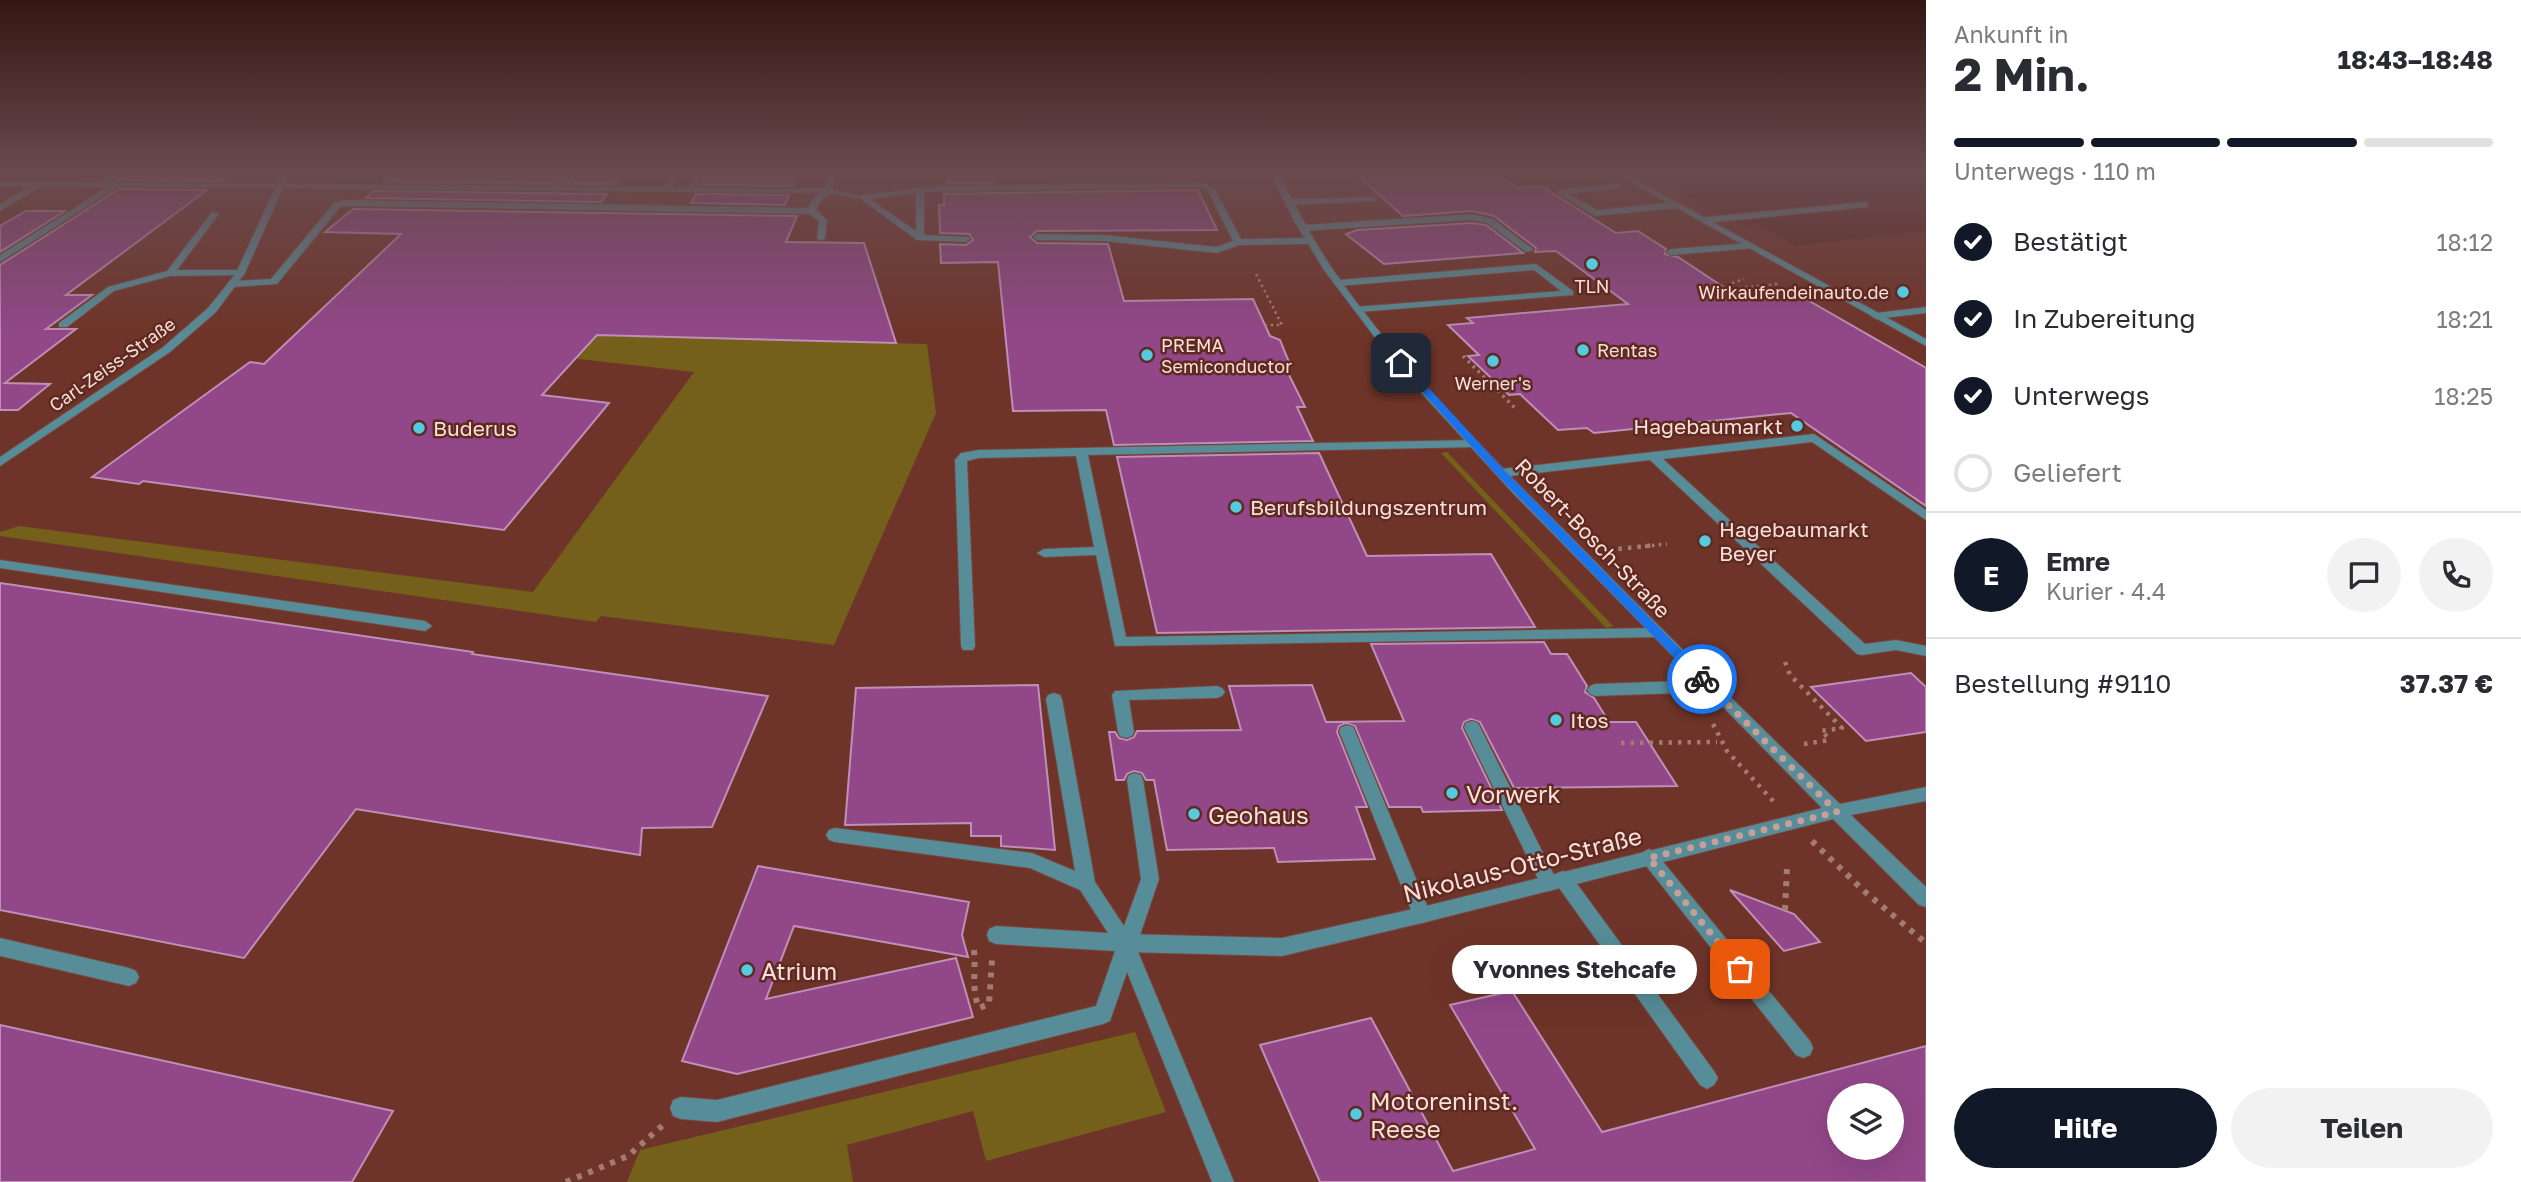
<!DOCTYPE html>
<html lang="de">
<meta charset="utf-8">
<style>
:root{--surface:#fff;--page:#f2f2f3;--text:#2b2b33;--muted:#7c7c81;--line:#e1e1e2;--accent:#111827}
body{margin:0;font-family:"Golos Text",sans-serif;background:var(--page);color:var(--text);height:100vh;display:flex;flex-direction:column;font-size:26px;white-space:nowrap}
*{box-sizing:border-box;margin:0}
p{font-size:23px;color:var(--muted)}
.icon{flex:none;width:38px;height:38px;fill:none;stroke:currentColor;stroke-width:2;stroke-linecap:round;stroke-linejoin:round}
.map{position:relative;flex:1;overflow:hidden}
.sheet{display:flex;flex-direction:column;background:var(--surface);width:595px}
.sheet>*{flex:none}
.fabs{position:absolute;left:1827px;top:1083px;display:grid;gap:14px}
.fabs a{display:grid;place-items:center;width:77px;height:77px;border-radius:50%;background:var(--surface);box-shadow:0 7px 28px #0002;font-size:35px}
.pin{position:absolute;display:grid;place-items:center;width:60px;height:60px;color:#fff;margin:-30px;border-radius:14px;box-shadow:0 4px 10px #0006}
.courier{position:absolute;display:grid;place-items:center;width:70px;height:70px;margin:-35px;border:5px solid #1a73e8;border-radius:50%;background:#fff;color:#222;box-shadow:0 2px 9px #0007}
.bubble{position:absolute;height:49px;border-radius:24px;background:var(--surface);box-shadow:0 7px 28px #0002;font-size:23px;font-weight:700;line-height:49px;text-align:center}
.head em{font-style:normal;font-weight:700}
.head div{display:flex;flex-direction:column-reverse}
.head{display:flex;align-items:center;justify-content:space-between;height:119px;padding:0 28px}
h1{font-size:46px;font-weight:700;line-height:52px}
.bar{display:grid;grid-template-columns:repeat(4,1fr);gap:10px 7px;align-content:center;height:84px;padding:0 28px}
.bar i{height:9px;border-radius:5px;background:var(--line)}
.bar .on{background:var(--accent)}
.bar p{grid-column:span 4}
.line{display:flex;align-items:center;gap:18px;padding:0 28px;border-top:2px solid var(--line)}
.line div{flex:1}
.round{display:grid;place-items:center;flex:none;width:74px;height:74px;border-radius:37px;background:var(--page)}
ol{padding:0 28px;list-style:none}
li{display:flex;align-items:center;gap:21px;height:77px}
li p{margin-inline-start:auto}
li .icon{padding:7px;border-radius:50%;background:var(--accent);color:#fff;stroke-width:4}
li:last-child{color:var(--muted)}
li i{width:38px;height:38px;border:4px solid var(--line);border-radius:50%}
.action{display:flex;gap:14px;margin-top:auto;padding:14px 28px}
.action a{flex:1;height:80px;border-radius:42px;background:var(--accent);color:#fff;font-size:28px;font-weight:700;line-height:80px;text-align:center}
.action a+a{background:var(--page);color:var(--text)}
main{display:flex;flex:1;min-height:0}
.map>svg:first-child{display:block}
</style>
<main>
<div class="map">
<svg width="1926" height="1182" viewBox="0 0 1926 1182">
<rect width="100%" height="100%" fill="#5f2a21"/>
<!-- built -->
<path fill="#6f3429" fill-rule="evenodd" d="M 0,170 L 1638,170 L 1744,227 L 1757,225 L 1796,246 L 1926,231 L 1926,1182 L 0,1182 ZM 1839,1096 L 1892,1096 L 1892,1148 L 1839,1148 Z"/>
<!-- green -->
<path fill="#74601b" d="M 302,328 L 927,344 L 936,413 L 834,645 L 601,616 L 596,622 L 0,536 L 0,532 L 19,526 L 533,592 L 694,372 Z
M 1447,452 L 1613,626 L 1606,628 L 1441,453 Z
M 1135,1032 L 1166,1112 L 986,1161 L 973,1111 L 847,1145 L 853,1182 L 627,1182 L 640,1150 Z"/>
<!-- building -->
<path fill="#924789" stroke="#be8fb7" stroke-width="2" fill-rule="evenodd" d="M 134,170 L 235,170 L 220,181 L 118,180 Z
M 523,170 L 564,170 L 553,184 L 384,182 L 388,179 L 511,181 Z
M 577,170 L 624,170 L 614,184 L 568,184 Z
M 709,170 L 799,170 L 793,186 L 701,185 Z
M 948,170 L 994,170 L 994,183 L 947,183 Z
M 1351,170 L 1492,170 L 1518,188 L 1541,186 L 1616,233 L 1638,231 L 1666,249 L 1665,254 L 1678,257 L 1734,294 L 1790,290 L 1926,368 L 1926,506 L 1791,413 L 1594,433 L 1587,428 L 1558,430 L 1520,394 L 1509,395 L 1468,356 L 1479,355 L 1448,325 L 1473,323 L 1467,318 L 1628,304 L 1556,251 L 1535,252 L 1536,248 L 1494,216 L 1472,211 L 1403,216 Z
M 119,189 L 207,190 L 66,295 L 92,295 L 46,329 L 76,329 L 5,383 L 50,384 L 18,410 L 0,410 L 0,265 Z
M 1198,190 L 1217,230 L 1037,231 L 1030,237 L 1037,243 L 1108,244 L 1124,301 L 1253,299 L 1270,336 L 1280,340 L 1289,362 L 1284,365 L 1305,407 L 1297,407 L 1313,441 L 1114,445 L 1106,410 L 1013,411 L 998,262 L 941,263 L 940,244 L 966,245 L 973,240 L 969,234 L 940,233 L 939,205 L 944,205 L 944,194 Z
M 373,191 L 607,194 L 601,202 L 366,198 Z
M 696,194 L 789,195 L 785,205 L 691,203 Z
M 353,209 L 797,216 L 786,242 L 864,243 L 896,343 L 597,335 L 542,395 L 609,403 L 504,530 L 143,481 L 139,484 L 92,477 L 250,362 L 264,364 L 401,234 L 325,232 Z
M 26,211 L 65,211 L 0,252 L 0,226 Z
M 1472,223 L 1486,225 L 1523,253 L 1384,264 L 1346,234 L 1357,230 Z
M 1319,453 L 1367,556 L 1491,554 L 1535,627 L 1157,633 L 1117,457 Z
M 0,583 L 473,652 L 472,654 L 768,696 L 712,827 L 642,828 L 640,855 L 356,809 L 244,958 L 0,910 Z
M 1544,642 L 1551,654 L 1567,654 L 1587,686 L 1585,692 L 1594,698 L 1609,722 L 1636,722 L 1677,786 L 1514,788 L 1480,722 L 1471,719 L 1464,722 L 1462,728 L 1502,810 L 1423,812 L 1421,807 L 1389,807 L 1355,726 L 1346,723 L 1339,726 L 1337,732 L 1367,807 L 1356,807 L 1375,859 L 1278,862 L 1274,848 L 1167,850 L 1154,780 L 1146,780 L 1142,773 L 1134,771 L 1127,774 L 1124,780 L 1116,780 L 1109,732 L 1115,732 L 1119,738 L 1127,740 L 1134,737 L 1137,731 L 1241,730 L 1229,686 L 1312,685 L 1326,722 L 1404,721 L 1371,644 Z
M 1911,673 L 1926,687 L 1926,732 L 1866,741 L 1811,687 Z
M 1038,685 L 1055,850 L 1001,846 L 1001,836 L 971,836 L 971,823 L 845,825 L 856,688 Z
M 758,866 L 969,902 L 962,935 L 968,957 L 794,926 L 766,999 L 956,958 L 973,1017 L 737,1074 L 682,1061 Z
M 1730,890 L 1794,914 L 1820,942 L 1784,951 Z
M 1512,991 L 1602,1132 L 1926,1046 L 1926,1182 L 1320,1182 L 1260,1045 L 1371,1018 L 1453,1171 L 1535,1149 L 1450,1005 ZM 1839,1096 L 1892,1096 L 1892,1148 L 1839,1148 Z
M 0,1025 L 393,1111 L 352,1182 L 0,1182 Z"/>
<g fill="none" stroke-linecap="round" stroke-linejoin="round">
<defs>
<path id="lane" d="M 0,170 L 8,170 L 0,176 Z
M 116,170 L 126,170 L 103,187 L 97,187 L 97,183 Z
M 324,170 L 509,174 L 512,170 L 520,170 L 511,178 L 331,176 Z
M 567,170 L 575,170 L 560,190 L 554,190 L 553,188 Z
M 675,170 L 683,170 L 671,190 L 665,190 L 664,188 Z
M 696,170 L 704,170 L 694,191 L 688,191 Z
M 830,170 L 838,170 L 832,191 L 819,203 L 816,210 L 827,220 L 825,238 L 821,241 L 817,238 L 819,221 L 809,214 L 345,206 L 340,207 L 277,284 L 233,287 L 228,284 L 233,281 L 271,279 L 334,203 L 345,200 L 808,208 L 812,200 L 824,190 Z
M 1295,170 L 1335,170 L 1331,172 L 1275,176 L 1271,174 Z
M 38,182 L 45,184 L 0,211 L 0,204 Z
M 114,183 L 121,185 L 0,262 L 0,255 Z
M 1203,183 L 1215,189 L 1241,239 L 1310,238 L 1314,241 L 1310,244 L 1239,245 L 1217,253 L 1104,241 L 1037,240 L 1033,237 L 1037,234 L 1104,235 L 1216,247 L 1233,241 L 1208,191 L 1202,187 L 924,192 L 924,235 L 969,237 L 970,239 L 966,242 L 917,240 L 858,197 L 862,195 L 940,186 ZM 916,193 L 916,231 L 870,199 Z
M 1617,184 L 1620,184 L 1620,188 L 1568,194 L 1597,210 L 1677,202 L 1681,205 L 1677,208 L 1595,216 L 1556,192 L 1560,190 Z
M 1375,197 L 1375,201 L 1372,201 L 1289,205 L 1285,202 L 1289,199 Z
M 1865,202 L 1868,203 L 1868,207 L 1705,223 L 1701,220 L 1705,217 Z
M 212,212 L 219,214 L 177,270 L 240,270 L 245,273 L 243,275 L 170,276 L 114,291 L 67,327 L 59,327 L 59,323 L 108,287 L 167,271 Z
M 1472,214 L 1493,219 L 1534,250 L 1526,252 L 1487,223 L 1472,220 L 1303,231 L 1299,228 L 1303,225 Z
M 1751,243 L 1755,246 L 1754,248 L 1671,255 L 1666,252 L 1671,249 Z
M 1536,264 L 1573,291 L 1573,295 L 1358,312 L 1353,309 L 1354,307 L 1561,291 L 1534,270 L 1338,286 L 1333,283 L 1338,280 Z
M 1926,307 L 1926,313 L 1876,319 L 1871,316 L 1876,313 Z
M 1814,434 L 1926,510 L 1926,520 L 1812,442 L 1663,459 L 1865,644 L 1896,640 L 1926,646 L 1926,656 L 1896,650 L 1862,655 L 1857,654 L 1650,460 L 1501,477 L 1495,473 L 1501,469 Z
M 1474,440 L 1480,444 L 1478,447 L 1088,455 L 1126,637 L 1656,628 L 1663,633 L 1661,637 L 1115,646 L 1096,555 L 1044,557 L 1037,553 L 1044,549 L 1094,547 L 1076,456 L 979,458 L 967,461 L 975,646 L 973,650 L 963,650 L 961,646 L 955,460 L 961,453 L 979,450 Z
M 0,560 L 425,621 L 432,626 L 425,631 L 0,568 Z
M 1709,680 L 1714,682 L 1717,686 L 1714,690 L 1709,692 L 1595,696 L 1590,694 L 1587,690 L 1590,686 L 1595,684 Z
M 1217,686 L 1222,688 L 1225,692 L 1222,696 L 1217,698 L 1129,700 L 1134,732 L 1132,736 L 1126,738 L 1120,736 L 1118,732 L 1112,695 L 1115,691 Z
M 1054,693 L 1060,695 L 1062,699 L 1095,882 L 1124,926 L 1141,879 L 1127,780 L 1129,775 L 1135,773 L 1141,775 L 1143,780 L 1159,879 L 1136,947 L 1234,1182 L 1212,1182 L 1127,972 L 1110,1021 L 1103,1024 L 717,1122 L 681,1119 L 673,1116 L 670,1108 L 673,1100 L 681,1097 L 717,1100 L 1096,1006 L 1115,951 L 996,944 L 989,941 L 987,935 L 989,929 L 996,926 L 1108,933 L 1080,890 L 1030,868 L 835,842 L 829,840 L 826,835 L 829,830 L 835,828 L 1032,853 L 1075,871 L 1046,699 L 1048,695 Z
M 1472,721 L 1478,723 L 1555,877 L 1557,873 L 1563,871 L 1569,873 L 1714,1071 L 1718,1078 L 1714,1085 L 1707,1089 L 1700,1085 L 1557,885 L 1555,889 L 1549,891 L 1543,889 L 1464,727 L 1466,723 Z
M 1347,725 L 1353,727 L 1355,731 L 1431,915 L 1429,921 L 1422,923 L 1415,921 L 1413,915 L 1339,731 L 1341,727 Z
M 1649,849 L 1655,852 L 1810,1041 L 1813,1048 L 1810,1055 L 1803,1058 L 1796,1055 L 1643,862 L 1640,857 L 1643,852 Z
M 0,938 L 129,968 L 136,971 L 139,977 L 136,983 L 129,986 L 0,956 Z"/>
<path id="street" d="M 283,170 L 291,170 L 285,184 L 828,189 L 866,197 L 862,199 L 828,193 L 283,188 L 245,273 L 216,312 L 170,352 L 0,466 L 0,457 L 162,348 L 208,308 L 236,273 L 275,188 L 0,186 L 0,182 L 277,184 Z
M 1269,170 L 1277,170 C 1295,205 1312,239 1334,271 C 1400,366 1481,447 1562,528 C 1653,621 1746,713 1840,804 L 1926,787 L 1926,801 L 1851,815 L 1926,887 L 1926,907 L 1919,905 L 1833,819 L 1422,923 L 1282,956 L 1125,952 L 1118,949 L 1115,943 L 1118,937 L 1125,934 L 1282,938 L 1422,907 L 1822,808 L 1512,492 L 1395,364 L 1324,270 L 1294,221 Z
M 1608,170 L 1618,170 L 1926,339 L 1926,346 Z"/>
</defs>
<!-- lane casing -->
<use href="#lane" stroke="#78473e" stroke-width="2"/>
<!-- street casing -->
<use href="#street" stroke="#78473e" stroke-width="2"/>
<!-- path-far3 -->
<path stroke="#a47b73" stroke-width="2.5" stroke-dasharray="2.5 3.5" stroke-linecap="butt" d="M 1894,170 L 1926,183
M 1256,274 L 1282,325 L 1265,325
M 1732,283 L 1744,279
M 1727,289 L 1778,284"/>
<!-- path-far2 -->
<path stroke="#a47b73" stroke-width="3.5" stroke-dasharray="2.5 4.5" stroke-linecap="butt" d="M 1463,356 L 1517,410
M 1638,547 L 1667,544"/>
<!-- path-far1 -->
<path stroke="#a47b73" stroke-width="4.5" stroke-dasharray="3.5 6" stroke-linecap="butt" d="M 1609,550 L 1655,545
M 1785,662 L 1790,675 L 1842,728 L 1821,731 L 1831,740
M 1713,724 L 1727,751 L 1774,802
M 1621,743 L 1717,742
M 1804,744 L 1830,740"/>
<!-- path -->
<path stroke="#a47b73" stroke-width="6" stroke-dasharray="5 7" stroke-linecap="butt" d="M 1812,841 L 1864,891 L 1926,943
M 1785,910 L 1787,867
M 974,950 C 976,970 971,989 979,1008 L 989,1004 L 992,960
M 566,1182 L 628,1156 L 663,1125"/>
<!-- lane -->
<use href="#lane" fill="#578d98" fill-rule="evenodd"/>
<!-- street -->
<use href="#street" fill="#578d98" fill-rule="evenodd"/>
</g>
<!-- sky -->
<linearGradient id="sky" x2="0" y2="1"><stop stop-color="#341712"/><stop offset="0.51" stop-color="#694a4e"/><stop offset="1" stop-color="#694a4e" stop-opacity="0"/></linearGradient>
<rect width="1926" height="336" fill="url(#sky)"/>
<!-- route -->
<path fill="#1a73e8" d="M 1398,361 L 1404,361 L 1505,471 L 1707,676 L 1707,682 L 1698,682 L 1497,475 L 1398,365 Z"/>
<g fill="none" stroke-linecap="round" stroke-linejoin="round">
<!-- done -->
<path stroke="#c4a099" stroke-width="7" stroke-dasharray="0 12.6" d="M 1702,679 L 1837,812 L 1649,858 L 1740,969"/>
</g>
<!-- markers -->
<g fill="#55cadf" stroke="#5f2a21" stroke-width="2.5">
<circle cx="1592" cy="264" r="7"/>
<circle cx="1903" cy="292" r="7"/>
<circle cx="1583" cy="350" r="7"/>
<circle cx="1147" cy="355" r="7"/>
<circle cx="1493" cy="361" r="7"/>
<circle cx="1797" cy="426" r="7"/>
<circle cx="419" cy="428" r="7"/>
<circle cx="1236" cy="507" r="7"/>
<circle cx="1705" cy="541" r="7"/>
<circle cx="1556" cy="720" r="7"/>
<circle cx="1452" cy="793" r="7"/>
<circle cx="1194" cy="814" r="7"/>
<circle cx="747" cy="970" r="7"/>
<circle cx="1356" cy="1114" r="7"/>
</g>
<g text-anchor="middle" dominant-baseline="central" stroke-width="5" stroke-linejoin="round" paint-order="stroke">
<!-- far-poi labels -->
<g font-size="18" fill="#fadfd9" stroke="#5f2a21">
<text x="1592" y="286">TLN</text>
<text x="1889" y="292" text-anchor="end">Wirkaufendeinauto.de</text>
<text x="1161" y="345" text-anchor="start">PREMA<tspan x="1161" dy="21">Semiconductor</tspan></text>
<text x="1597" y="350" text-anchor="start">Rentas</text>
<text x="1493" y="383">Werner's</text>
</g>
<!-- far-street labels -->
<g font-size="18" fill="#fadfd9" stroke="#5f2a21">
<text transform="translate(112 364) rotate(-35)">Carl-Zeiss-Straße</text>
</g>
<!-- poi labels -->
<g font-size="21" fill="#fadfd9" stroke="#5f2a21" text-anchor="start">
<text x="1783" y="426" text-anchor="end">Hagebaumarkt</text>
<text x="433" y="428">Buderus</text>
<text x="1250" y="507">Berufsbildungszentrum</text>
<text x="1719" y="529">Hagebaumarkt<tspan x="1719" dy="24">Beyer</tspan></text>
<text x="1570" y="720">Itos</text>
</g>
<!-- street labels -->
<g font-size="21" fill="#fadfd9" stroke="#5f2a21">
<text transform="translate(1593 538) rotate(46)">Robert-Bosch-Straße</text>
</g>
<!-- near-poi labels -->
<g font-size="24" fill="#fadfd9" stroke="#5f2a21" text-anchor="start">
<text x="1466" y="793">Vorwerk</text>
<text x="1208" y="814">Geohaus</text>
<text x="761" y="970">Atrium</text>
<text x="1370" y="1100">Motoreninst.<tspan x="1370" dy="28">Reese</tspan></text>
</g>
<!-- near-street labels -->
<g font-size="24" fill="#fadfd9" stroke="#5f2a21">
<text transform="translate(1522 864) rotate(-14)">Nikolaus-Otto-Straße</text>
</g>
</g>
</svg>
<div class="fabs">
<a><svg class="icon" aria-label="layers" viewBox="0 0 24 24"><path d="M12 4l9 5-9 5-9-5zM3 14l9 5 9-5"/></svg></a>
</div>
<div class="pin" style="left:1740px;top:969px;background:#ea580c"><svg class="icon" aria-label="bag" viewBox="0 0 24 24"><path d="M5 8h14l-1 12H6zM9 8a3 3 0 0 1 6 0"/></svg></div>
<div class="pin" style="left:1401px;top:363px;background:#1f2937"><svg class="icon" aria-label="home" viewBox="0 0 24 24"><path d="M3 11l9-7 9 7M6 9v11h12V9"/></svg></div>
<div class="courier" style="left:1702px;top:679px"><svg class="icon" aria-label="bike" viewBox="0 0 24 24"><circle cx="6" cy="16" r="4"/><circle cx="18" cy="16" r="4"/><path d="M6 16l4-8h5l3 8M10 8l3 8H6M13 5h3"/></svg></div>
<div class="bubble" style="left:1452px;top:945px;width:245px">Yvonnes Stehcafe</div>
</div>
<section class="sheet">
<div class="head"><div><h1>2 Min.</h1><p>Ankunft in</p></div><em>18:43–18:48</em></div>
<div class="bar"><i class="on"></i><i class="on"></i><i class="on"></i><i></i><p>Unterwegs · 110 m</p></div>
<ol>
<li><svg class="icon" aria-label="check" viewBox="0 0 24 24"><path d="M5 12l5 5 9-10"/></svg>Bestätigt<p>18:12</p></li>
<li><svg class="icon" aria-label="check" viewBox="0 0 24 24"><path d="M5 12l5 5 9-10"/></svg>In Zubereitung<p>18:21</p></li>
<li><svg class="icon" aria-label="check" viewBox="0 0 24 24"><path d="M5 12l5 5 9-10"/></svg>Unterwegs<p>18:25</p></li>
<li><i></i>Geliefert</li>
</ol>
<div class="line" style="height:126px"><b class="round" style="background:var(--accent);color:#fff">E</b><div><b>Emre</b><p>Kurier · 4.4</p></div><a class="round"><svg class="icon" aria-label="chat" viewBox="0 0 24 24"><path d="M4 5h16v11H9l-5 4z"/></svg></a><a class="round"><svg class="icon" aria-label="phone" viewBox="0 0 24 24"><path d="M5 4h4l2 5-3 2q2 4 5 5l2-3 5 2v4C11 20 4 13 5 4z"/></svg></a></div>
<div class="line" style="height:91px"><div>Bestellung #9110</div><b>37.37 €</b></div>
<div class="action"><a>Hilfe</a><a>Teilen</a></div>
</section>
</main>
